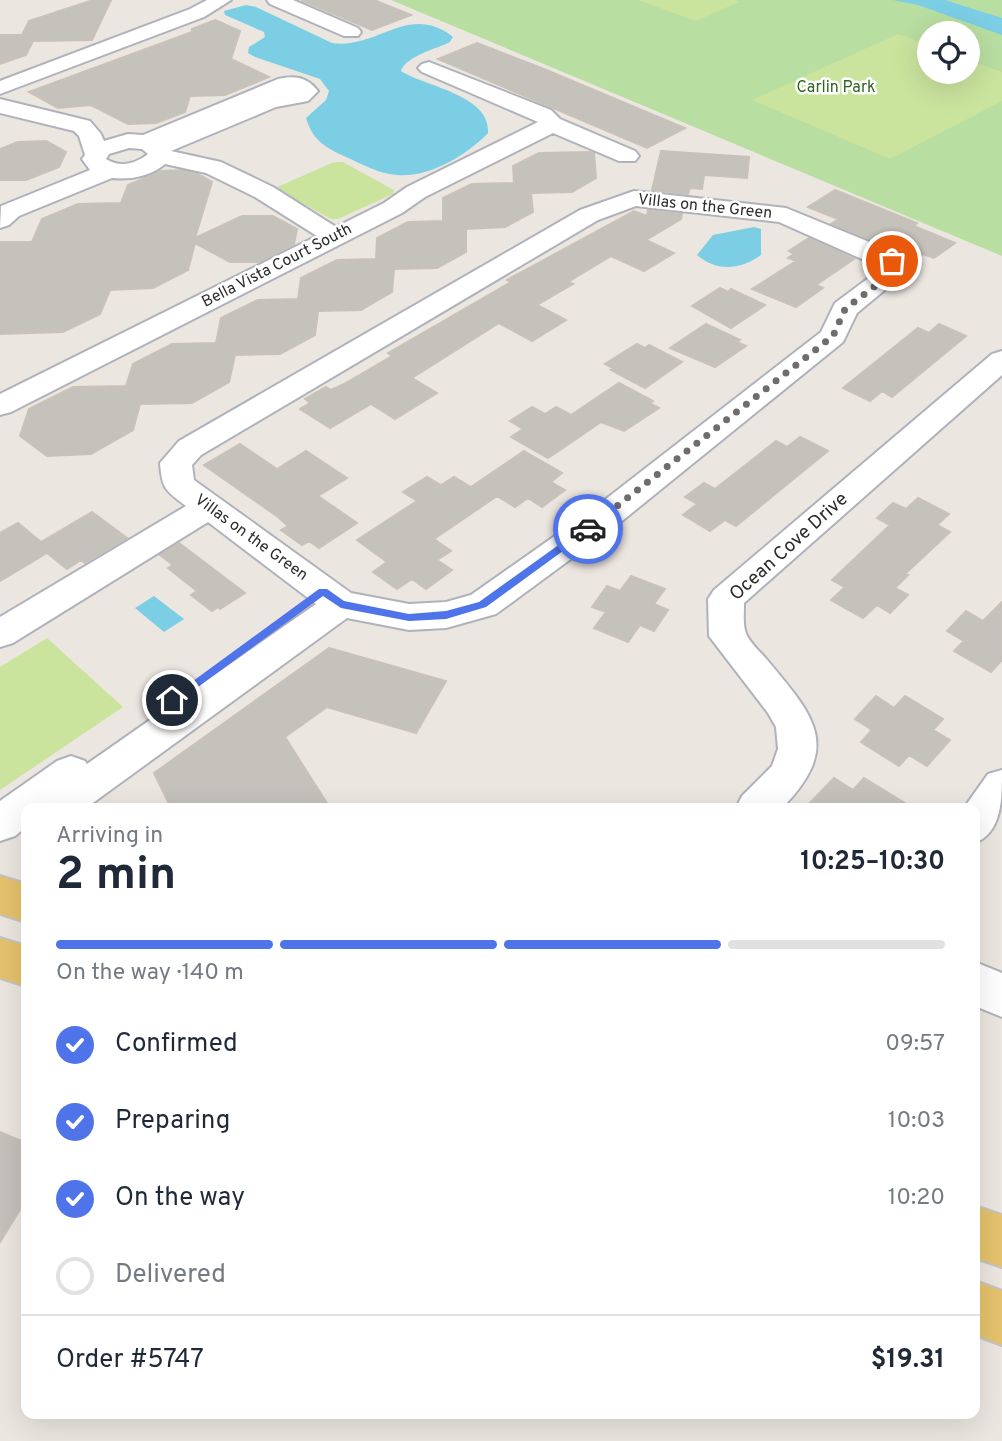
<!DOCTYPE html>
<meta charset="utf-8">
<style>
:root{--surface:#fff;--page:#f2f2f3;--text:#1f2937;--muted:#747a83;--line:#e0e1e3;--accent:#4f74ea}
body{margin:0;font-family:Overpass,sans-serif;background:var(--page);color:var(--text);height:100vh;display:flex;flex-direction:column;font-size:26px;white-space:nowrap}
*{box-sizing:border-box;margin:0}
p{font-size:23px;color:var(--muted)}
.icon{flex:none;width:38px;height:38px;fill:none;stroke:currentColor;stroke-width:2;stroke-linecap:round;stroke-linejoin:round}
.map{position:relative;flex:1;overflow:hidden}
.panel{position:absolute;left:21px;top:803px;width:959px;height:616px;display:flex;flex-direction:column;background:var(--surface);border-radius:14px;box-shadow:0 7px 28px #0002}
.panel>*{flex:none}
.tools{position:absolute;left:917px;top:21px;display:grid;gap:14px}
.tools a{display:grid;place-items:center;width:63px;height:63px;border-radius:50%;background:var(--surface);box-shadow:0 7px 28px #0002;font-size:35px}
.pin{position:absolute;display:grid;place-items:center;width:60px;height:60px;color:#fff;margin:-30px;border:4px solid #fff;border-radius:50%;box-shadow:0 2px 7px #0007}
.courier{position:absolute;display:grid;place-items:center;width:70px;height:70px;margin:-35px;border:5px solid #4f74ea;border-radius:50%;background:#fff;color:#222;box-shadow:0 2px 9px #0007}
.overview em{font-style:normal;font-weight:700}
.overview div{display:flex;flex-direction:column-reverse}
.overview{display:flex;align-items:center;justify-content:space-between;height:119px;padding:0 35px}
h1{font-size:46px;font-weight:700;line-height:52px}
.bar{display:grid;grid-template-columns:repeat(4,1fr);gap:10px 7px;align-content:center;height:84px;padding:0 35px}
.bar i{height:9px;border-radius:5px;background:var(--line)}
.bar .on{background:var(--accent)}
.bar p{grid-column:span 4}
.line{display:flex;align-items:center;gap:18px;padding:0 35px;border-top:2px solid var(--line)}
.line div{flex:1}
ol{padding:0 35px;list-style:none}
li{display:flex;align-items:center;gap:21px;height:77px}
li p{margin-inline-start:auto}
li .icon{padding:7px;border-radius:50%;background:var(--accent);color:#fff;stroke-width:4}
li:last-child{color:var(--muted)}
li i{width:38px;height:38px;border:4px solid var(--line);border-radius:50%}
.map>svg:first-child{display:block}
</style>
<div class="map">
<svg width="1002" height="1441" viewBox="0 0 1002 1441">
<rect width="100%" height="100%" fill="#ece6e0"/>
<!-- green -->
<path fill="#b9dea1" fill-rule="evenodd" d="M 391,0 L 1002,0 L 1002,256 ZM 929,33 L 968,33 L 968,72 L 929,72 Z"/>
<!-- pitch -->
<path fill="#cae49e" d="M 638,0 L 734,0 L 739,2 L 696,21 Z
M 898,34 L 929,45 L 929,72 L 968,72 L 968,60 L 1002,72 L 1002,101 L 890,159 L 752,100 Z
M 334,162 L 343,162 L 394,190 L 393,194 L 338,219 L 331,219 L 275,188 Z
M 47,638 L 123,707 L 0,790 L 0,667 Z"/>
<!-- water -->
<path fill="#7ccee4" d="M 893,0 L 945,0 L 1002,18 L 1002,35 L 918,5 Z
M 246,5 L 256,7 L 332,43 C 377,50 409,2 453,37 L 450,42 C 436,49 406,56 401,71 C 426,87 491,95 488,133 C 467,155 429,178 397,175 C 379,174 362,164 346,157 C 325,147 313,141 306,118 L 326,100 L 329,91 L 320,79 L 255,57 L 248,53 L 249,47 L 265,37 L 264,32 L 225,15 L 224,11 Z
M 754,227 L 761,229 L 761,255 C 740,270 717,272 697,255 L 713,235 Z
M 154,596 L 184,619 L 164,632 L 135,608 Z"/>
<!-- building -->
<path fill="#c5c1bb" stroke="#c8c2b9" stroke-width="2" d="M 93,0 L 111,0 L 92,40 L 33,41 L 26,55 L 0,64 L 0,35 L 22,35 L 29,21 Z
M 301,0 L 374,0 L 411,15 L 372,30 Z
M 215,20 L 240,31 L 231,59 L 269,77 L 225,95 L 190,96 L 185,112 L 156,123 L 128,124 L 91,105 L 58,108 L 29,92 L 192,32 L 192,29 Z
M 477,43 L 544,69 L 685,128 L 647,148 L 438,59 Z
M 46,141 L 66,152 L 59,167 L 26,180 L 0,180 L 0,149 L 18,142 Z
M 661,151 L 749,157 L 747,178 L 704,175 L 702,189 L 690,188 L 688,194 L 652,190 Z
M 590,152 L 594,153 L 596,178 L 572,192 L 531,193 L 533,212 L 505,227 L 466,229 L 466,252 L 437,268 L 394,269 L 392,292 L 361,310 L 318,311 L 315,335 L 280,354 L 235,355 L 229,382 L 192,403 L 140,404 L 133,430 L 91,454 L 47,456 L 20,436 L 29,409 L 73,387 L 126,386 L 133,364 L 172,344 L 216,343 L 221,318 L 258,300 L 298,299 L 301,278 L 337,260 L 376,259 L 377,238 L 408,222 L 443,221 L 443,198 L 472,184 L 514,183 L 513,166 L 539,153 Z
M 182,170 L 196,173 L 212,182 L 195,238 L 242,216 L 273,216 L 297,229 L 294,244 L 259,262 L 230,262 L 195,243 L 188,270 L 153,288 L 110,290 L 100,314 L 63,332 L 0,334 L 0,242 L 32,242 L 42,219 L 78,204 L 121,203 L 128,185 L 161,171 Z
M 835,190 L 917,223 L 914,226 L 955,243 L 934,258 L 923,254 L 921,256 L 882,239 L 878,243 L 831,224 L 838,219 L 808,207 Z
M 648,210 L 682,214 L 681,219 L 646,240 L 674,253 L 644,271 L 611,256 L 568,282 L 573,284 L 537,305 L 566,320 L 532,341 L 499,323 L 412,378 L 437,393 L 395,419 L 371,404 L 330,428 L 300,409 L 310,403 L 305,399 L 326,387 L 331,390 L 344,384 L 392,356 L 388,353 L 511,282 L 507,280 L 634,211 L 647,216 Z
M 809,238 L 854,259 L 816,285 L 823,288 L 796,307 L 752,289 L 796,261 L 788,258 L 794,254 L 789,251 Z
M 720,288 L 728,292 L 731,289 L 765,305 L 731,328 L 692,306 Z
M 706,324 L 740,340 L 737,342 L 746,346 L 715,367 L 670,348 Z
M 939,324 L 966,336 L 892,397 L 882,391 L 870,401 L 843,388 L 918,328 L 929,333 Z
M 637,344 L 645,348 L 649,345 L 682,362 L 645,388 L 611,370 L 614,369 L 605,364 Z
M 619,383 L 653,401 L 650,403 L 659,408 L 624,431 L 601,422 L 548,458 L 511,437 L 523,429 L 510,421 L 532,407 L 545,414 L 556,407 L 571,415 Z
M 800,437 L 828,451 L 736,526 L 725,520 L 710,531 L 683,515 L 697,504 L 685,497 L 704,483 L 715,489 L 776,441 L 787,447 Z
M 240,444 L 277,469 L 306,451 L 347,478 L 318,496 L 357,523 L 319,548 L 309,541 L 302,545 L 281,530 L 288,526 L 278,517 L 204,465 Z
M 524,451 L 562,473 L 551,482 L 565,490 L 542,507 L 528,498 L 515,507 L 497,496 L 434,539 L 451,551 L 437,560 L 452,570 L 426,589 L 412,579 L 397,589 L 373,572 L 387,562 L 357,540 L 417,501 L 403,492 L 427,477 L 441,485 L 454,477 L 471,487 Z
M 918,498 L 949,514 L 937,525 L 950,532 L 905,574 L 908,575 L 895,588 L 908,595 L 890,613 L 877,605 L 863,618 L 831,600 L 845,587 L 832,580 L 890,525 L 877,518 L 893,503 L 906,509 Z
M 92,512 L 127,538 L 85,563 L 81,560 L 67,569 L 47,553 L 0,581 L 0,533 L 18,523 L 41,542 Z
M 179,543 L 245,593 L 220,609 L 218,607 L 212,611 L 191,595 L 197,591 L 168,568 L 173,565 L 160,555 Z
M 631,576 L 665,589 L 654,604 L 668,610 L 654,631 L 640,625 L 628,642 L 594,628 L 606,612 L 592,607 L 607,586 L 620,591 Z
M 1002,602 L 1002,660 L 991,672 L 954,651 L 964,641 L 947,631 L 966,611 L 983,621 Z
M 329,648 L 446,681 L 416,733 L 327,707 L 285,737 L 330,808 L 171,808 L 154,773 Z
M 876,696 L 894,708 L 905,696 L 943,719 L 933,730 L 950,740 L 927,766 L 909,755 L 899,766 L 861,742 L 872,730 L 855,719 Z
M 834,778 L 853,790 L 864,778 L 913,808 L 805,808 Z
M 0,1132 L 26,1143 L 26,1200 L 0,1242 Z"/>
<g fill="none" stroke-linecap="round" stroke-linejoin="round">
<defs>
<path id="minor" d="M 207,0 L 231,0 L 204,17 L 0,94 L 0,81 L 190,9 Z
M 267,0 L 293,0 L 358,28 L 361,32 L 358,36 L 344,36 L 270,4 Z
M 429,62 L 551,110 L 560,119 L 635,151 L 639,156 L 635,161 L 619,161 L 553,133 L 425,197 L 402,213 L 11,412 L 0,415 L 0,394 L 317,236 L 255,197 L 206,173 L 165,164 C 151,176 131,180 112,178 L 19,216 L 9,225 L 0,228 L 1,206 L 90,170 L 82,159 L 85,155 L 79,136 L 74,131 L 0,113 L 0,99 L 90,121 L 101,134 L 104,141 L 128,134 L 143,135 L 278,79 C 295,75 307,77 318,91 L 308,101 L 276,107 L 171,151 L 221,162 L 273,187 L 336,227 L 384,203 L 407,187 L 538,122 L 422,72 L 418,68 L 422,64 ZM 129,148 L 142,149 L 148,154 C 135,164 120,168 106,159 L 109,154 Z
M 634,191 L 786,208 L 901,255 L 909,270 L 857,313 L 843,342 L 617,525 L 496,614 L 446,628 L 409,630 L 347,618 L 86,808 L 26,808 L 26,827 L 15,836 L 0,841 L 0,801 L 57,761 L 71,756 L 85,761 L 87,764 L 316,604 L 208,522 L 13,643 L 0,647 L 0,617 L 186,506 C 165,490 162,489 160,463 L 179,441 L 580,210 ZM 636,206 L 779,222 L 882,268 L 835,303 L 821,332 L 593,509 L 471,595 L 446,602 L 409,604 L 351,593 L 194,480 L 192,465 L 201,455 L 598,220 Z
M 1002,351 L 1002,375 L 744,603 C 744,612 743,622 745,630 C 747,641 761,652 768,661 C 815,717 842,747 782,808 L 736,808 L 742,796 L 772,766 L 778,749 L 776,727 L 768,713 L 709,636 L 708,599 L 714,590 L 992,354 Z
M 1002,770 C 1002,800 1002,832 975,843 L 975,808 L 964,808 L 988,774 Z
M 975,962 L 1002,973 L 1002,1017 L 975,1006 Z"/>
<path id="major" d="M 0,876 L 26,884 L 26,922 L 0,914 Z
M 0,938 L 26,946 L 26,986 L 0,978 Z
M 975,1206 L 1002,1215 L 1002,1267 L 975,1258 Z
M 975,1281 L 1002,1291 L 1002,1345 L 975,1335 Z"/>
</defs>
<!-- minor casing -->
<use href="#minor" stroke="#b0b2bb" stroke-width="4"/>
<!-- major casing -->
<use href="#major" stroke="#c4c4c4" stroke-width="4"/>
<!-- minor -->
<use href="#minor" fill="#fff" fill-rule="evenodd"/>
<!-- major -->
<use href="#major" fill="#e5c26c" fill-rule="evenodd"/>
</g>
<!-- route -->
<path fill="#4f74ea" d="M 585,526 L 593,529 L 486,607 L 446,619 L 409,621 L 341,608 L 323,596 L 176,703 L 172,704 L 167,700 L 319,589 L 327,589 L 344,601 L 409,614 L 446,611 L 479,602 Z"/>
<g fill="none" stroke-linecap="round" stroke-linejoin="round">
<!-- done -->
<path stroke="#6f6d6b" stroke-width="7" stroke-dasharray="0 12.6" d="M 588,529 L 833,336 L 845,309 L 896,270 L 892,261"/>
</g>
<g text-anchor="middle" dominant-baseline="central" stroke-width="5" stroke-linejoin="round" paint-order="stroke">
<!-- far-park labels -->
<g font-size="16" fill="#326321" stroke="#fff">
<text x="836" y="88">Carlin Park</text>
</g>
<!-- far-street labels -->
<g font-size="16" fill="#2c2c2c" stroke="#fff">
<text transform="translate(705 207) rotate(6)">Villas on the Green</text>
<text transform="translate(277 266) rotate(-27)">Bella Vista Court South</text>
<text transform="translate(251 538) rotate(36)">Villas on the Green</text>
</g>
<!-- street labels -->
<g font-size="19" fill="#2c2c2c" stroke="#fff">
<text transform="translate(789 547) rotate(-42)">Ocean Cove Drive</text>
</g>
</g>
</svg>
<div class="tools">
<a><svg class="icon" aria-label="locate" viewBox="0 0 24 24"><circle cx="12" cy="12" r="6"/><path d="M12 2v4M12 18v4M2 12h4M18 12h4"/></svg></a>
</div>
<div class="pin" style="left:892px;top:261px;background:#ea580c"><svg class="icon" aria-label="bag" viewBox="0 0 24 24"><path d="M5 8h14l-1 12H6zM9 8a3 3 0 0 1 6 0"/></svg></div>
<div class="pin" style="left:172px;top:700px;background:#1f2937"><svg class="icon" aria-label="home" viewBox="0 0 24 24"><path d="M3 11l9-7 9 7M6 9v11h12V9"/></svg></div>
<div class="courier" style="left:588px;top:529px"><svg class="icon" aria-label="car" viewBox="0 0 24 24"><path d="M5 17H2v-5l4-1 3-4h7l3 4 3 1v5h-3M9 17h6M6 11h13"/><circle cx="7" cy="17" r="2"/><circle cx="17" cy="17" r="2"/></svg></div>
<section class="panel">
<div class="overview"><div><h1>2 min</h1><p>Arriving in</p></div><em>10:25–10:30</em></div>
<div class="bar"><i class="on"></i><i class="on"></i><i class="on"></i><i></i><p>On the way · 140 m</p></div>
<ol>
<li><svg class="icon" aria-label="check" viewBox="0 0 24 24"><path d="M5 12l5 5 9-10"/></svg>Confirmed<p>09:57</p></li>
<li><svg class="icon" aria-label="check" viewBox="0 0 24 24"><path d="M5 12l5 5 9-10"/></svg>Preparing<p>10:03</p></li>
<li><svg class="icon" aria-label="check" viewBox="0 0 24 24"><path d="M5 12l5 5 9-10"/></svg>On the way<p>10:20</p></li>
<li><i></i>Delivered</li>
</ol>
<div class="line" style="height:91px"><div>Order #5747</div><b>$19.31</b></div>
</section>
</div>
